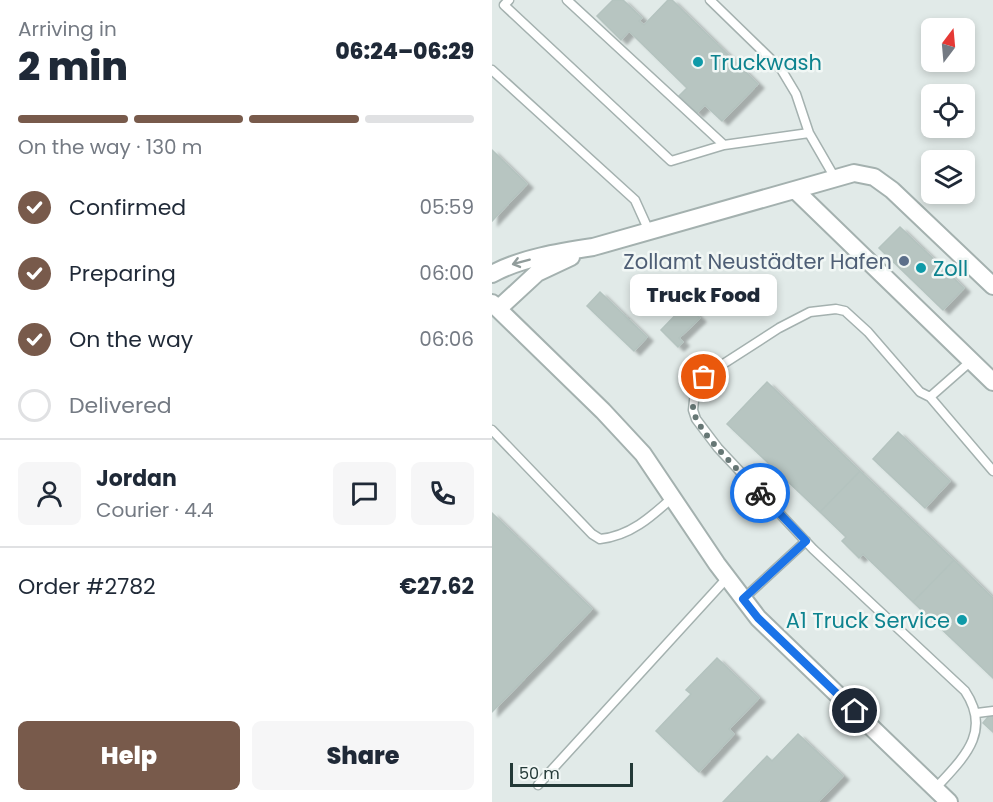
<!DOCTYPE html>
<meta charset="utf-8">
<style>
:root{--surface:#fff;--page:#f6f6f7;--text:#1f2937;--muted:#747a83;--line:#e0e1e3;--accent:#785a4b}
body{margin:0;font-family:Poppins,sans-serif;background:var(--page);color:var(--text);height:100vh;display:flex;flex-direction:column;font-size:22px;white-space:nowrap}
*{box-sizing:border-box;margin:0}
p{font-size:20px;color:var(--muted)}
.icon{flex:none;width:33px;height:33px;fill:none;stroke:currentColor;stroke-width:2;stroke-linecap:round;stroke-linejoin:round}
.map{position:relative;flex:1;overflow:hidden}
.drawer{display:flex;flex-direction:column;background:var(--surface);width:492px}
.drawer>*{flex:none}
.needle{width:39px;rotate:16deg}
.fabs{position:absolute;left:429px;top:18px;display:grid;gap:12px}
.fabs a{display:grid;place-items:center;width:54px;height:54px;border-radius:9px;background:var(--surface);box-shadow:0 3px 9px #0003;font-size:30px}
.scale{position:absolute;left:18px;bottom:15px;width:123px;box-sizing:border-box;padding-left:6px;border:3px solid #233937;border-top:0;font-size:16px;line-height:21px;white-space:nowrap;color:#233937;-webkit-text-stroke:4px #f1f7f5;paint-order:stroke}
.pin{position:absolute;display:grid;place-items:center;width:51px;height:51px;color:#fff;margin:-26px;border:3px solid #fff;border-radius:50%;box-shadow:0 2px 6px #0007}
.courier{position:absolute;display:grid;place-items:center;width:60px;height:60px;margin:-30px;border:4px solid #1a73e8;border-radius:50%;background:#fff;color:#222;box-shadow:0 2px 8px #0007}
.bubble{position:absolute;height:42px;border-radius:9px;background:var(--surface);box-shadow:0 3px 9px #0003;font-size:20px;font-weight:800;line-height:42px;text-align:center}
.headline em{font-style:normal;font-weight:800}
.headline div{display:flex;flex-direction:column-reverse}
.headline{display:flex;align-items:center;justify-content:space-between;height:102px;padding:0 18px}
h1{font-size:39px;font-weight:800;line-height:45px}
.bar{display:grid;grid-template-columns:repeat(4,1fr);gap:9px 6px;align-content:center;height:72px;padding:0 18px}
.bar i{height:8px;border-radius:4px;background:var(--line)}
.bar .on{background:var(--accent)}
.bar p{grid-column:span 4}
.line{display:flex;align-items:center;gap:15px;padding:0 18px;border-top:2px solid var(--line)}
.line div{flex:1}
.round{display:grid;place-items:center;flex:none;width:63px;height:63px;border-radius:9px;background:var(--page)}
ol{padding:0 18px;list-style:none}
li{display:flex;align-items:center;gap:18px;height:66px}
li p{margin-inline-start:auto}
li .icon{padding:6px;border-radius:50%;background:var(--accent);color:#fff;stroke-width:4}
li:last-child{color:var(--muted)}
li i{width:33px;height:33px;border:3px solid var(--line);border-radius:50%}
.button{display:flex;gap:12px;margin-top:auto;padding:12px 18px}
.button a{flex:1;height:69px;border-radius:9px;background:var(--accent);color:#fff;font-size:24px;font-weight:800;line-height:69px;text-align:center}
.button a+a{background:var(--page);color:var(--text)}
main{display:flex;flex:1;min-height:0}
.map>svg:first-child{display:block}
</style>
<main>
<section class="drawer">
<div class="headline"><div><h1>2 min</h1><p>Arriving in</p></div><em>06:24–06:29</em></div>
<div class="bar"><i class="on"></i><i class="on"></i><i class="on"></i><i></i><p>On the way · 130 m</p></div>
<ol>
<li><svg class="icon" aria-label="check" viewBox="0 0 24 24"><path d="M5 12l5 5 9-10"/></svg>Confirmed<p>05:59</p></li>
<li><svg class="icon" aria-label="check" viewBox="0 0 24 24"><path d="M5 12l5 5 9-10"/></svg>Preparing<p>06:00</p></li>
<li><svg class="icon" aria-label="check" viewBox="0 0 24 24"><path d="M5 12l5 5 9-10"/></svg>On the way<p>06:06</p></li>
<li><i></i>Delivered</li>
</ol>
<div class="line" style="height:108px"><a class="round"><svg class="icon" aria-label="person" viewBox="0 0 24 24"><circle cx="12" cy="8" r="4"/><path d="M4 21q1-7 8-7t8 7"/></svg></a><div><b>Jordan</b><p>Courier · 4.4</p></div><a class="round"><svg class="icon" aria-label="chat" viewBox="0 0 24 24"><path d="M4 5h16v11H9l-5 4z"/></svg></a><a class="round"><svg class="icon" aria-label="phone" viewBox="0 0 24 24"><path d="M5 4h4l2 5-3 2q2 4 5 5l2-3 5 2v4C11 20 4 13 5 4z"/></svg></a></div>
<div class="line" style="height:78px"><div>Order #2782</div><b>€27.62</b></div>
<div class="button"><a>Help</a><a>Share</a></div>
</section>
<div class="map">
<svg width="501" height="802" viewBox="0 0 501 802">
<defs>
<filter id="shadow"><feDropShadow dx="6" dy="4" stdDeviation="1.5" flood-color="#0004"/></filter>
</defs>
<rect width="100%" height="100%" fill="#e1eae8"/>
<!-- building -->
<path fill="#b7c5c1" stroke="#b4c3bf" stroke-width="1.5" filter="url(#shadow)" d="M 121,0 L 131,0 L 150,18 L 147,21 L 152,25 L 176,0 L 180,0 L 266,84 L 230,121 L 213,105 L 205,113 L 187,96 L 195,88 L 142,36 L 137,31 L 129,40 L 105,16 Z
M 0,150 L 35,184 L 0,221 Z
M 408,227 L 472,288 L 451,310 L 387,248 Z
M 108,292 L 155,337 L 142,351 L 95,306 Z
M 194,304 L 208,318 L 187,338 L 191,342 L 186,347 L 169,330 Z
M 275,382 L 368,471 L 328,512 L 235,424 Z
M 406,432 L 458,481 L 433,508 L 381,459 Z
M 368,471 L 462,560 L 421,602 L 371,554 L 367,558 L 350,541 L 354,537 L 328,512 Z
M 0,513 L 100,609 L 0,712 Z
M 462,560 L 501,598 L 501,678 L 421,602 Z
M 225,658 L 267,698 L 237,729 L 242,734 L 207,772 L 164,731 L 199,694 L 194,690 Z
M 501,711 L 501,732 L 491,723 Z
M 306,734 L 351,776 L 326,802 L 231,802 L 275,756 L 280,761 Z"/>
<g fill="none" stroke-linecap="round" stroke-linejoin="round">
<defs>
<path id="service" d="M 17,0 L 12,5 L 179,161 L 232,145
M 75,0 L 232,145 L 317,133
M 218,0 L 289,69 L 304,94 L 317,133 L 343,178
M 0,70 L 143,200 L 157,231
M 438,397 L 501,471
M 0,430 L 100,534 L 108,539 C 138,536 159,517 180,498
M 251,599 L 314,541
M 485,713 L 501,711
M 46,785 L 235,578
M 443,789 C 470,759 501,733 473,691 L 321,549 L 226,448 L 204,419 L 201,410 L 203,391 L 211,377 L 287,328 L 318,312 L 344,309 L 353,311 L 376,332 L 428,392 L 438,397 L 479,361"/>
<path id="minor" d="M 303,190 L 501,382
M 0,274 C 29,258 68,252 101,247 L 362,173 L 382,177 L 400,190 L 501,286
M 0,303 L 111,411 L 151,454 L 225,564 L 266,618 L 457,802
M 6,309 L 45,273 L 79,257"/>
</defs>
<!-- service casing -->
<use href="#service" stroke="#a4b1af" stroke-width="11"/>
<!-- minor casing -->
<use href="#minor" stroke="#a4b1af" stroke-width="20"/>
<!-- service -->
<use href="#service" stroke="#fff" stroke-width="8"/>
<!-- minor -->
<use href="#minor" stroke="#fff" stroke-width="16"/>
</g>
<!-- one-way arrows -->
<defs><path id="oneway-shaft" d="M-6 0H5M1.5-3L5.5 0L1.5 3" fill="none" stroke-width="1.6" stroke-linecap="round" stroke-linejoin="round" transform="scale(1.5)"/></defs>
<use stroke="#919c9b" href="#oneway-shaft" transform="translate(29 262) rotate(165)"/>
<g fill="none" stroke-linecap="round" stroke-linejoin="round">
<!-- done -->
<path stroke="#667775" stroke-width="6" stroke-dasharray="0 10.8" d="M 212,377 C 205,387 201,396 201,408 C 202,430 253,476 268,493"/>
<!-- route -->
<path stroke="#1a73e8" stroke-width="8" d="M 268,493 L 314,541 L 251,599 L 266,618 L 363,711"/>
</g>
<!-- markers -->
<g fill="#0f9aa8" stroke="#f1f7f5" stroke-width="2">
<circle cx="206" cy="62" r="6"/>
<circle cx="429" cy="268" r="6"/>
<circle cx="470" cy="620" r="6"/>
</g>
<circle fill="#5c6f8a" stroke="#f1f7f5" stroke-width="2" cx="412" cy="261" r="6"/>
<g text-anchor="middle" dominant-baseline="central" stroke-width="5" stroke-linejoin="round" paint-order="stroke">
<!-- culture labels -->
<g font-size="21" fill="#0d838f" stroke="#f1f7f5" text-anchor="start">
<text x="218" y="62">Truckwash</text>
<text x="441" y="268">Zoll</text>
<text x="458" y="620" text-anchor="end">A1 Truck Service</text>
</g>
<!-- service labels -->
<g font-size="21" fill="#4e5e75" stroke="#f1f7f5" text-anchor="end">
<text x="400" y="261">Zollamt Neustädter Hafen</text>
</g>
</g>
</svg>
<div class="fabs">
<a><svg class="needle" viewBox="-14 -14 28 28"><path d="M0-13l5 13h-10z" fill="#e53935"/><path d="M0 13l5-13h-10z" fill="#747a83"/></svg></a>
<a><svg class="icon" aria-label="locate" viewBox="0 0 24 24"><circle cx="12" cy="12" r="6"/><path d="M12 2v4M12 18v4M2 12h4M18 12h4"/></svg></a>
<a><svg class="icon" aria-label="layers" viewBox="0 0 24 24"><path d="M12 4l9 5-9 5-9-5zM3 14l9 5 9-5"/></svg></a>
</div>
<div class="scale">50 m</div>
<div class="pin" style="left:212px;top:377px;background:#ea580c"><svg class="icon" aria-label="bag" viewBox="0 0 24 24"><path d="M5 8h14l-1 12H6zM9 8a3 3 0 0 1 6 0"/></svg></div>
<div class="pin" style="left:363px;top:711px;background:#1f2937"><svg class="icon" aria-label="home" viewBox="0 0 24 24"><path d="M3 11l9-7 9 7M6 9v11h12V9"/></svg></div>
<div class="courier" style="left:268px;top:493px"><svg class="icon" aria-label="bike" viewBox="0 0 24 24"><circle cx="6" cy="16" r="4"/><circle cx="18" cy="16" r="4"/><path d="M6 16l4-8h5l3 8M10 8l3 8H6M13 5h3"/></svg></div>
<div class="bubble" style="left:138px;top:274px;width:147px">Truck Food</div>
</div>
</main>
